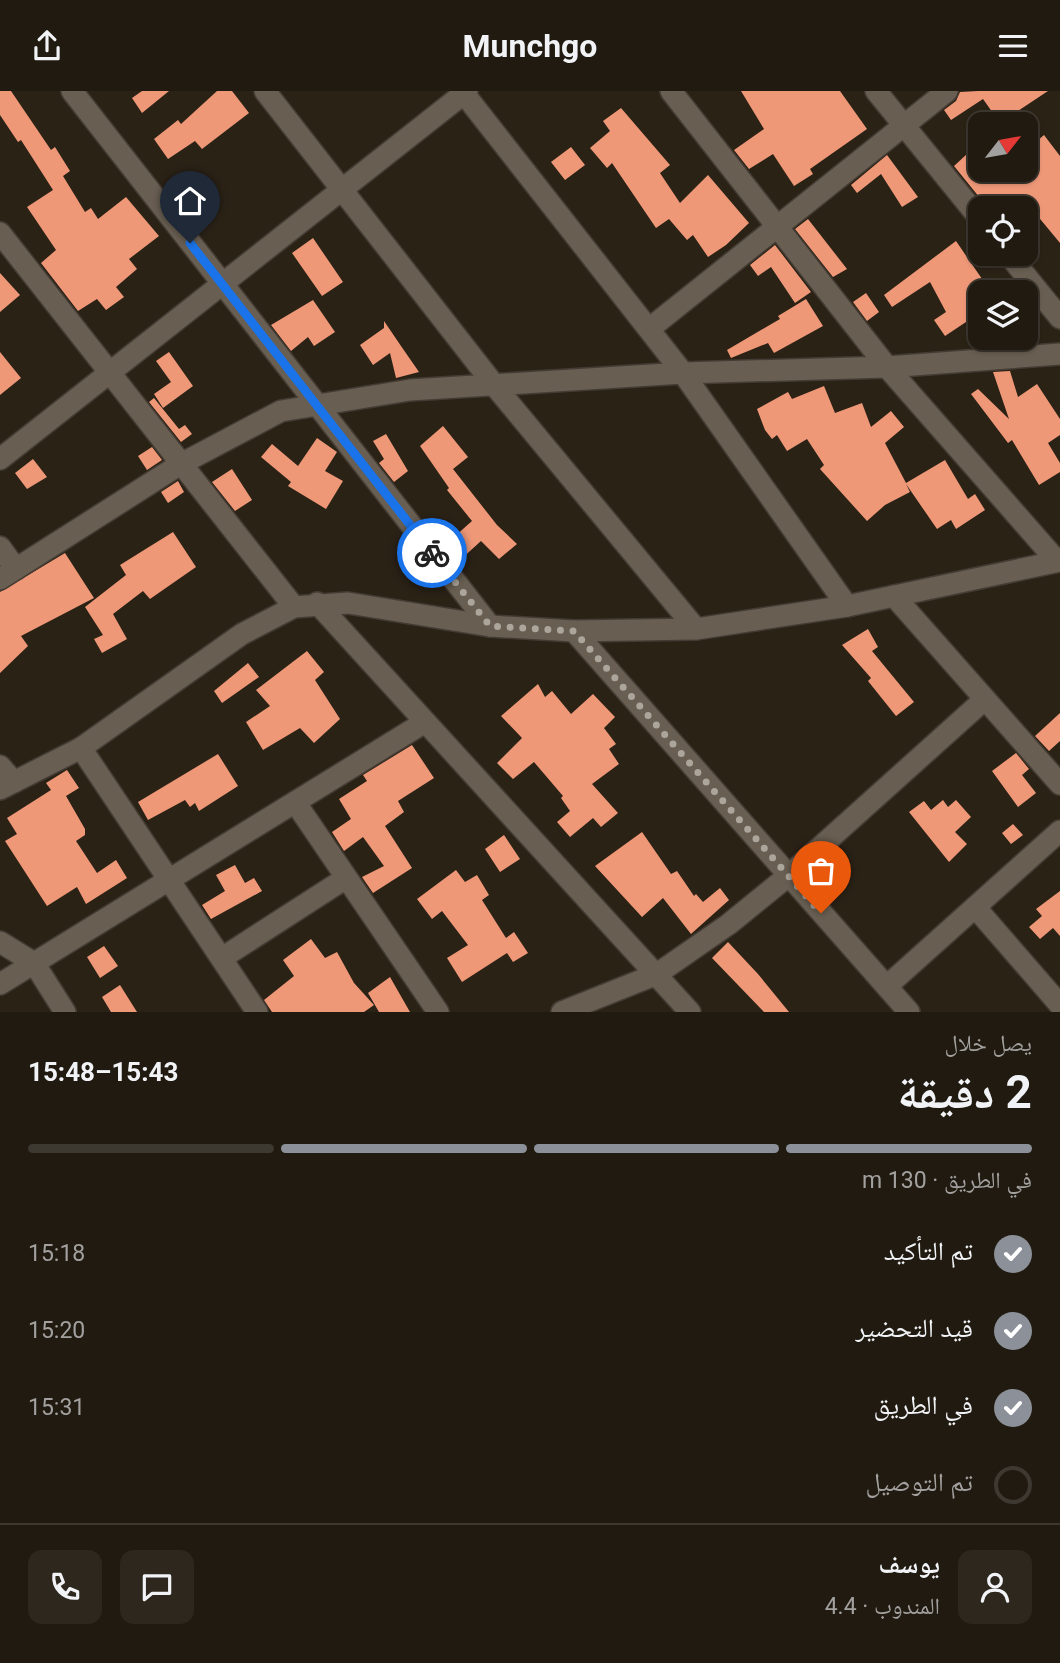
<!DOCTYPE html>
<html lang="ar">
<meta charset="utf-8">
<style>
:root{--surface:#201a10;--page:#2d271e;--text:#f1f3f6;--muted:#a2a19f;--line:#3d3830;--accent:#8c9099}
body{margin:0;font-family:Roboto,"Noto Naskh Arabic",sans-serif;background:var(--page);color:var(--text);direction:rtl;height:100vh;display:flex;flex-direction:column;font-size:26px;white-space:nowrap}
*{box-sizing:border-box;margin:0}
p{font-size:23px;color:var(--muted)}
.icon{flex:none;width:38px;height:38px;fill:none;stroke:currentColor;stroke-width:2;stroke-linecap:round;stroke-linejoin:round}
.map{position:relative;height:921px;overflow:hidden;direction:ltr}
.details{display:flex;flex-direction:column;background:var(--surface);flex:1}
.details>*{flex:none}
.needle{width:46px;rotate:59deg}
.buttons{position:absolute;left:968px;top:21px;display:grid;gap:14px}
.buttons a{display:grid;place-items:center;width:70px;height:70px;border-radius:14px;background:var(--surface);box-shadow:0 2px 5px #0004,0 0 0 2px var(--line);font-size:35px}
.pin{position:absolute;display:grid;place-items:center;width:60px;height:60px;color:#fff;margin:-72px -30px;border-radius:50% 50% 50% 0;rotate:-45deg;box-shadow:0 0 7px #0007}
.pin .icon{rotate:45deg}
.courier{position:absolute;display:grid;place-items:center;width:70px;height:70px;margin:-35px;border:5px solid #1a73e8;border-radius:50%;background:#fff;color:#222;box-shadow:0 2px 9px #0007}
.headline em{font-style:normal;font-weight:700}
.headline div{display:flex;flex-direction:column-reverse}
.headline{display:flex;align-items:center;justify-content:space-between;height:119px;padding:0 28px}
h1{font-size:46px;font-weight:700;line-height:52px}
.bar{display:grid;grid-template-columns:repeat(4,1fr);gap:10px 7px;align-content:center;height:84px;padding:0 28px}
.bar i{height:9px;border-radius:5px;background:var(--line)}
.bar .selected{background:var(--accent)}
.bar p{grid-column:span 4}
.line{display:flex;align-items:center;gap:18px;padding:0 28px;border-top:2px solid var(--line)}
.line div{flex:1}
.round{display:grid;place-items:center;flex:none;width:74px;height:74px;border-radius:14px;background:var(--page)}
ol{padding:0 28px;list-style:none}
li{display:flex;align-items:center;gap:21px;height:77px}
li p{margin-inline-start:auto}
li .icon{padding:7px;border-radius:50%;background:var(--accent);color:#fff;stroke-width:4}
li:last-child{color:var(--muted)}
li i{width:38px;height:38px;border:4px solid var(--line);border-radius:50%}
header{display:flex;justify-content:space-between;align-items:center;height:91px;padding:0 28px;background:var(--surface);font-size:32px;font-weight:700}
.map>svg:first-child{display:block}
</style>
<header><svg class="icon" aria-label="menu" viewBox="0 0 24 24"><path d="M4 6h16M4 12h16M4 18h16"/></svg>Munchgo<svg class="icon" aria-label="share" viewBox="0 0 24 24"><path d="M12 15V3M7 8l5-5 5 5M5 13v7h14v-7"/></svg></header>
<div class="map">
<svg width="1060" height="921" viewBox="0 0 1060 921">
<rect width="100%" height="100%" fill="#2b2216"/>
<!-- building -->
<path fill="#ef9878" d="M 0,0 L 11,0 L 51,59 L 55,56 L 70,80 L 63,85 L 85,121 L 91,117 L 98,128 L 126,106 L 159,145 L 129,168 L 137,178 L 116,196 L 124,206 L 106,219 L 97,208 L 78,220 L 41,172 L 56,159 L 27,116 L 53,99 L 21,49 L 18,51 L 0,24 Z
M 142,0 L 169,0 L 142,22 L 132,7 Z
M 217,0 L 232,0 L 249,22 L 202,58 L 195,50 L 168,68 L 154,48 L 178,29 L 181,33 Z
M 741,0 L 840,0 L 867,38 L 810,78 L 813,83 L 794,95 L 773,63 L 749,78 L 734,59 L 764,38 Z
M 978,0 L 1048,0 L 1000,32 L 983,8 L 951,29 L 944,19 L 956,10 L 960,1 Z
M 621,17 L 670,74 L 660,82 L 680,112 L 708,84 L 749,132 L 726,154 L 708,166 L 693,144 L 687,149 L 669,128 L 656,137 L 612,72 L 607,77 L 590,57 L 610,40 L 603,30 Z
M 1026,35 L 1037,50 L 1044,44 L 1060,65 L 1060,152 L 1031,117 L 988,117 L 954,75 L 980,51 L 980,79 L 1026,79 Z
M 571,56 L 585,74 L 565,89 L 551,71 Z
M 887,64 L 918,106 L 902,116 L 881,83 L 857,102 L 851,94 Z
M 195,101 L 203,114 L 186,124 L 177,113 Z
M 808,128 L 847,178 L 833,186 L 795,138 Z
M 313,147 L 343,191 L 322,205 L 292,162 Z
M 956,150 L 991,201 L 980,201 L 980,256 L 973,256 L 966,231 L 945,245 L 934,229 L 946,221 L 930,191 L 892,216 L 884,204 Z
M 775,154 L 811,201 L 795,212 L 771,176 L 758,185 L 750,174 Z
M 0,182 L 20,204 L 0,221 Z
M 866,202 L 879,221 L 867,230 L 853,211 Z
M 806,208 L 823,235 L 774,262 L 768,252 L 731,267 L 727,259 L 780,228 L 778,225 Z
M 313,209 L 335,241 L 314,255 L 308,246 L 291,260 L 271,234 Z
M 384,230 L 401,255 L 419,281 L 396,287 L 390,262 L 373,274 L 360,254 L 384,237 Z
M 0,261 L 21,287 L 0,304 Z
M 169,261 L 193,295 L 163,317 L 154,303 L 171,291 L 156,270 Z
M 1010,280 L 1018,306 L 1037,293 L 1060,328 L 1060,344 L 1048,352 L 1060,372 L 1060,381 L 1039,394 L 1012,349 L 1008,352 L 971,303 L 978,298 L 1009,328 L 993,281 Z
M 824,295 L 835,322 L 862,312 L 871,336 L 891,320 L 904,336 L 885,352 L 906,392 L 945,369 L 968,408 L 975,403 L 985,419 L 956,438 L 951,429 L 937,438 L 906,393 L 910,401 L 885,414 L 867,430 L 820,378 L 824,374 L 807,348 L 787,360 L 777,344 L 772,348 L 765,339 L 757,318 L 788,301 L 792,308 Z
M 154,307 L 179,338 L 185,334 L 192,343 L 181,351 L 149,311 Z
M 443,335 L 468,366 L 453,378 L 497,434 L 517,453 L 499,468 L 481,450 L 459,470 L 445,454 L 472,430 L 447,399 L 449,397 L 420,355 Z
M 386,343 L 408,380 L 394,391 L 379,372 L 384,368 L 373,350 Z
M 317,347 L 337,361 L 325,380 L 343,390 L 326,418 L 288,395 L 291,391 L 261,366 L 272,353 L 298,375 Z
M 152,356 L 162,369 L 147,379 L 138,365 Z
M 33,368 L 47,386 L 27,398 L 15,382 Z
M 232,378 L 252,409 L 235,420 L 212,391 Z
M 178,390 L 184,401 L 168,412 L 161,401 Z
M 173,441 L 196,476 L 150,508 L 143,500 L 113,523 L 127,548 L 102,562 L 94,548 L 103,544 L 85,516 L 126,484 L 120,474 Z
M 65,462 L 94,507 L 21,545 L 28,555 L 0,582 L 0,501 Z
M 868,538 L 878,556 L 872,560 L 914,611 L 896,625 L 868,590 L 871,587 L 842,554 Z
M 307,560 L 324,581 L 315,589 L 340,628 L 314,652 L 300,637 L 263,659 L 246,631 L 270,615 L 256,599 Z
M 248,572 L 259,586 L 222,612 L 214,600 Z
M 538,593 L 545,606 L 552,600 L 571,623 L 593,603 L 615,626 L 604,637 L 616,653 L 609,658 L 619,673 L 592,693 L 618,722 L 601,736 L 593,727 L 570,746 L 557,731 L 570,720 L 561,707 L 563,705 L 534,671 L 513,688 L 497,672 L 522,647 L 501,625 Z
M 1060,622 L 1060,650 L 1049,660 L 1035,645 Z
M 412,654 L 434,687 L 398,710 L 404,721 L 385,735 L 412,777 L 373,802 L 362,786 L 384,775 L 363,746 L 344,760 L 332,741 L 351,728 L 339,708 L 367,690 L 363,684 Z
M 1016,662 L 1029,678 L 1022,684 L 1036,702 L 1018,716 L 992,680 Z
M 218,663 L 238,695 L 199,720 L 195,712 L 190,716 L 185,709 L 148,729 L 138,711 Z
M 67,679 L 79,697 L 66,705 L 85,738 L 85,744 L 76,750 L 97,782 L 116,769 L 127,787 L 86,813 L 77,796 L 47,815 L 5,750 L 17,743 L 7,727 L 51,699 L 46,692 Z
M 943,709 L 948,716 L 956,709 L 971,726 L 955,741 L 967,753 L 949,771 L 909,721 L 924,710 L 931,719 Z
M 1013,733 L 1023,744 L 1011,753 L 1002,742 Z
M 642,741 L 671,783 L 677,780 L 694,805 L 696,803 L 703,811 L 720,797 L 729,809 L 691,843 L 663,807 L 642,826 L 595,775 Z
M 504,744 L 520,768 L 500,781 L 485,758 Z
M 235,774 L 245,792 L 254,787 L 262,800 L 211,828 L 202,814 L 225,800 L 216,784 Z
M 456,779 L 465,791 L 477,784 L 489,804 L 482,809 L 506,847 L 514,841 L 528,862 L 513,871 L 507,862 L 462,891 L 447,867 L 468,854 L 442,820 L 432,828 L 417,808 Z
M 1060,800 L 1060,845 L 1053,837 L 1040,848 L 1029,836 L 1042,825 L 1036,818 Z
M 311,848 L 325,867 L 337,861 L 354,892 L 374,914 L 364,921 L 272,921 L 264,909 L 294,885 L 283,869 Z
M 728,851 L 758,883 L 789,921 L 764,921 L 712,867 Z
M 104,855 L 118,875 L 100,887 L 87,866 Z
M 390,886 L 410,921 L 379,921 L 368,902 Z
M 120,894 L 137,921 L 111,921 L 102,906 Z"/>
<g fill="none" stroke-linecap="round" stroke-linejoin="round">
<defs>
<path id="minor" d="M 72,0 L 490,535
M 265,0 L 495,295 L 696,538
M 462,0 L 683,282 L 847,515
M 671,0 L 887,276 L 1057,470
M 876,0 L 980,128
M 0,142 L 294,516
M 1008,163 L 1060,227
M 649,238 L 947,0
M 0,368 L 467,0
M 0,456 L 16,478
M 0,488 L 179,374 L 281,320 L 410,299 L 683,282 L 887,276 L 1060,263
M 894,505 L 1060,693
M 317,512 L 690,921
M 574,540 L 909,921
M 81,657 L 257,921
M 0,675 L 14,691
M 295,711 L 438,921
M 975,816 L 1060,914
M 0,851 L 34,872 L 65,921
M 222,867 L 346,787
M 0,893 L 425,631
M 887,895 L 1060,740
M 562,921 L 657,883 L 729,833 L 788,785 L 985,608"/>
<path id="tertiary" d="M 0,698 L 81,657 L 242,543 L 294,516 L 348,512 L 490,535 L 574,540 L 696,538 L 847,515 L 1060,470"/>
</defs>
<!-- minor casing -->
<use href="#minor" stroke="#443c34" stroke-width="24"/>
<!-- tertiary casing -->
<use href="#tertiary" stroke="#443c34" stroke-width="24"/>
<!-- minor -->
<use href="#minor" stroke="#685e51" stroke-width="21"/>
<!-- tertiary -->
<use href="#tertiary" stroke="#685e51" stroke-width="21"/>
</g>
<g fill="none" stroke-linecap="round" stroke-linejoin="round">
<!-- done -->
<path stroke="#aca59b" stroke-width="7" stroke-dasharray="0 12.6" d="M 432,462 L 490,535 L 574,540 L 821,822"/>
<!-- route -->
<path stroke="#1a73e8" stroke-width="9" d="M 190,152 L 432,462"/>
</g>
</svg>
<div class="buttons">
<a><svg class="needle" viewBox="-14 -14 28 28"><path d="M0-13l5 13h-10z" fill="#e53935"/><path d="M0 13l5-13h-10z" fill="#a2a19f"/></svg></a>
<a><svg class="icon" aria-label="locate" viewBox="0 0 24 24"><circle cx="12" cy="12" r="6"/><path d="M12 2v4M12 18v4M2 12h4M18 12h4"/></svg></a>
<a><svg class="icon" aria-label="layers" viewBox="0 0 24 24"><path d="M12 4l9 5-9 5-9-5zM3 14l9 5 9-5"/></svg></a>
</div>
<div class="pin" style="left:821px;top:822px;background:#ea580c"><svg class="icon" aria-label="bag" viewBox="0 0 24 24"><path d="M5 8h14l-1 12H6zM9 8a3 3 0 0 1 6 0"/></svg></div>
<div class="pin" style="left:190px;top:152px;background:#1f2937"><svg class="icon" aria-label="home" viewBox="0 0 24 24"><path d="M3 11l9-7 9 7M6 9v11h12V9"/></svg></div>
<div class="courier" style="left:432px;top:462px"><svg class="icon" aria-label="bike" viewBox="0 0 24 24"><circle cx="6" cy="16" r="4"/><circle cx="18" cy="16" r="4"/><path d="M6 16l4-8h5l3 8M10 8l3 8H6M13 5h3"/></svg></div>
</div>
<section class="details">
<div class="headline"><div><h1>2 دقيقة</h1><p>يصل خلال</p></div><em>15:43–15:48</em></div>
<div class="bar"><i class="selected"></i><i class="selected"></i><i class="selected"></i><i></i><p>في الطريق · 130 m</p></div>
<ol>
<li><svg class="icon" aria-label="check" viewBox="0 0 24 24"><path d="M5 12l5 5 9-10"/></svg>تم التأكيد<p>15:18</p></li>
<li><svg class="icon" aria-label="check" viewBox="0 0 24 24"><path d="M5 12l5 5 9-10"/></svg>قيد التحضير<p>15:20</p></li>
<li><svg class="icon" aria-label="check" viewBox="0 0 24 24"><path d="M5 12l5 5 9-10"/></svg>في الطريق<p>15:31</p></li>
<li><i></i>تم التوصيل</li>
</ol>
<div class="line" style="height:126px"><a class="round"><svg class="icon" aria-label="person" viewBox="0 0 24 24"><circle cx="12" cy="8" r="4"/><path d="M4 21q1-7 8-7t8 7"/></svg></a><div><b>يوسف</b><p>المندوب · 4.4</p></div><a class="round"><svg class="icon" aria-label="chat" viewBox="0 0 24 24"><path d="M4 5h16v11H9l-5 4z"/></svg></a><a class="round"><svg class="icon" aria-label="phone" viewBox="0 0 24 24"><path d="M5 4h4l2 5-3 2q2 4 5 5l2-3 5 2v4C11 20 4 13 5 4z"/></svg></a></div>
</section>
